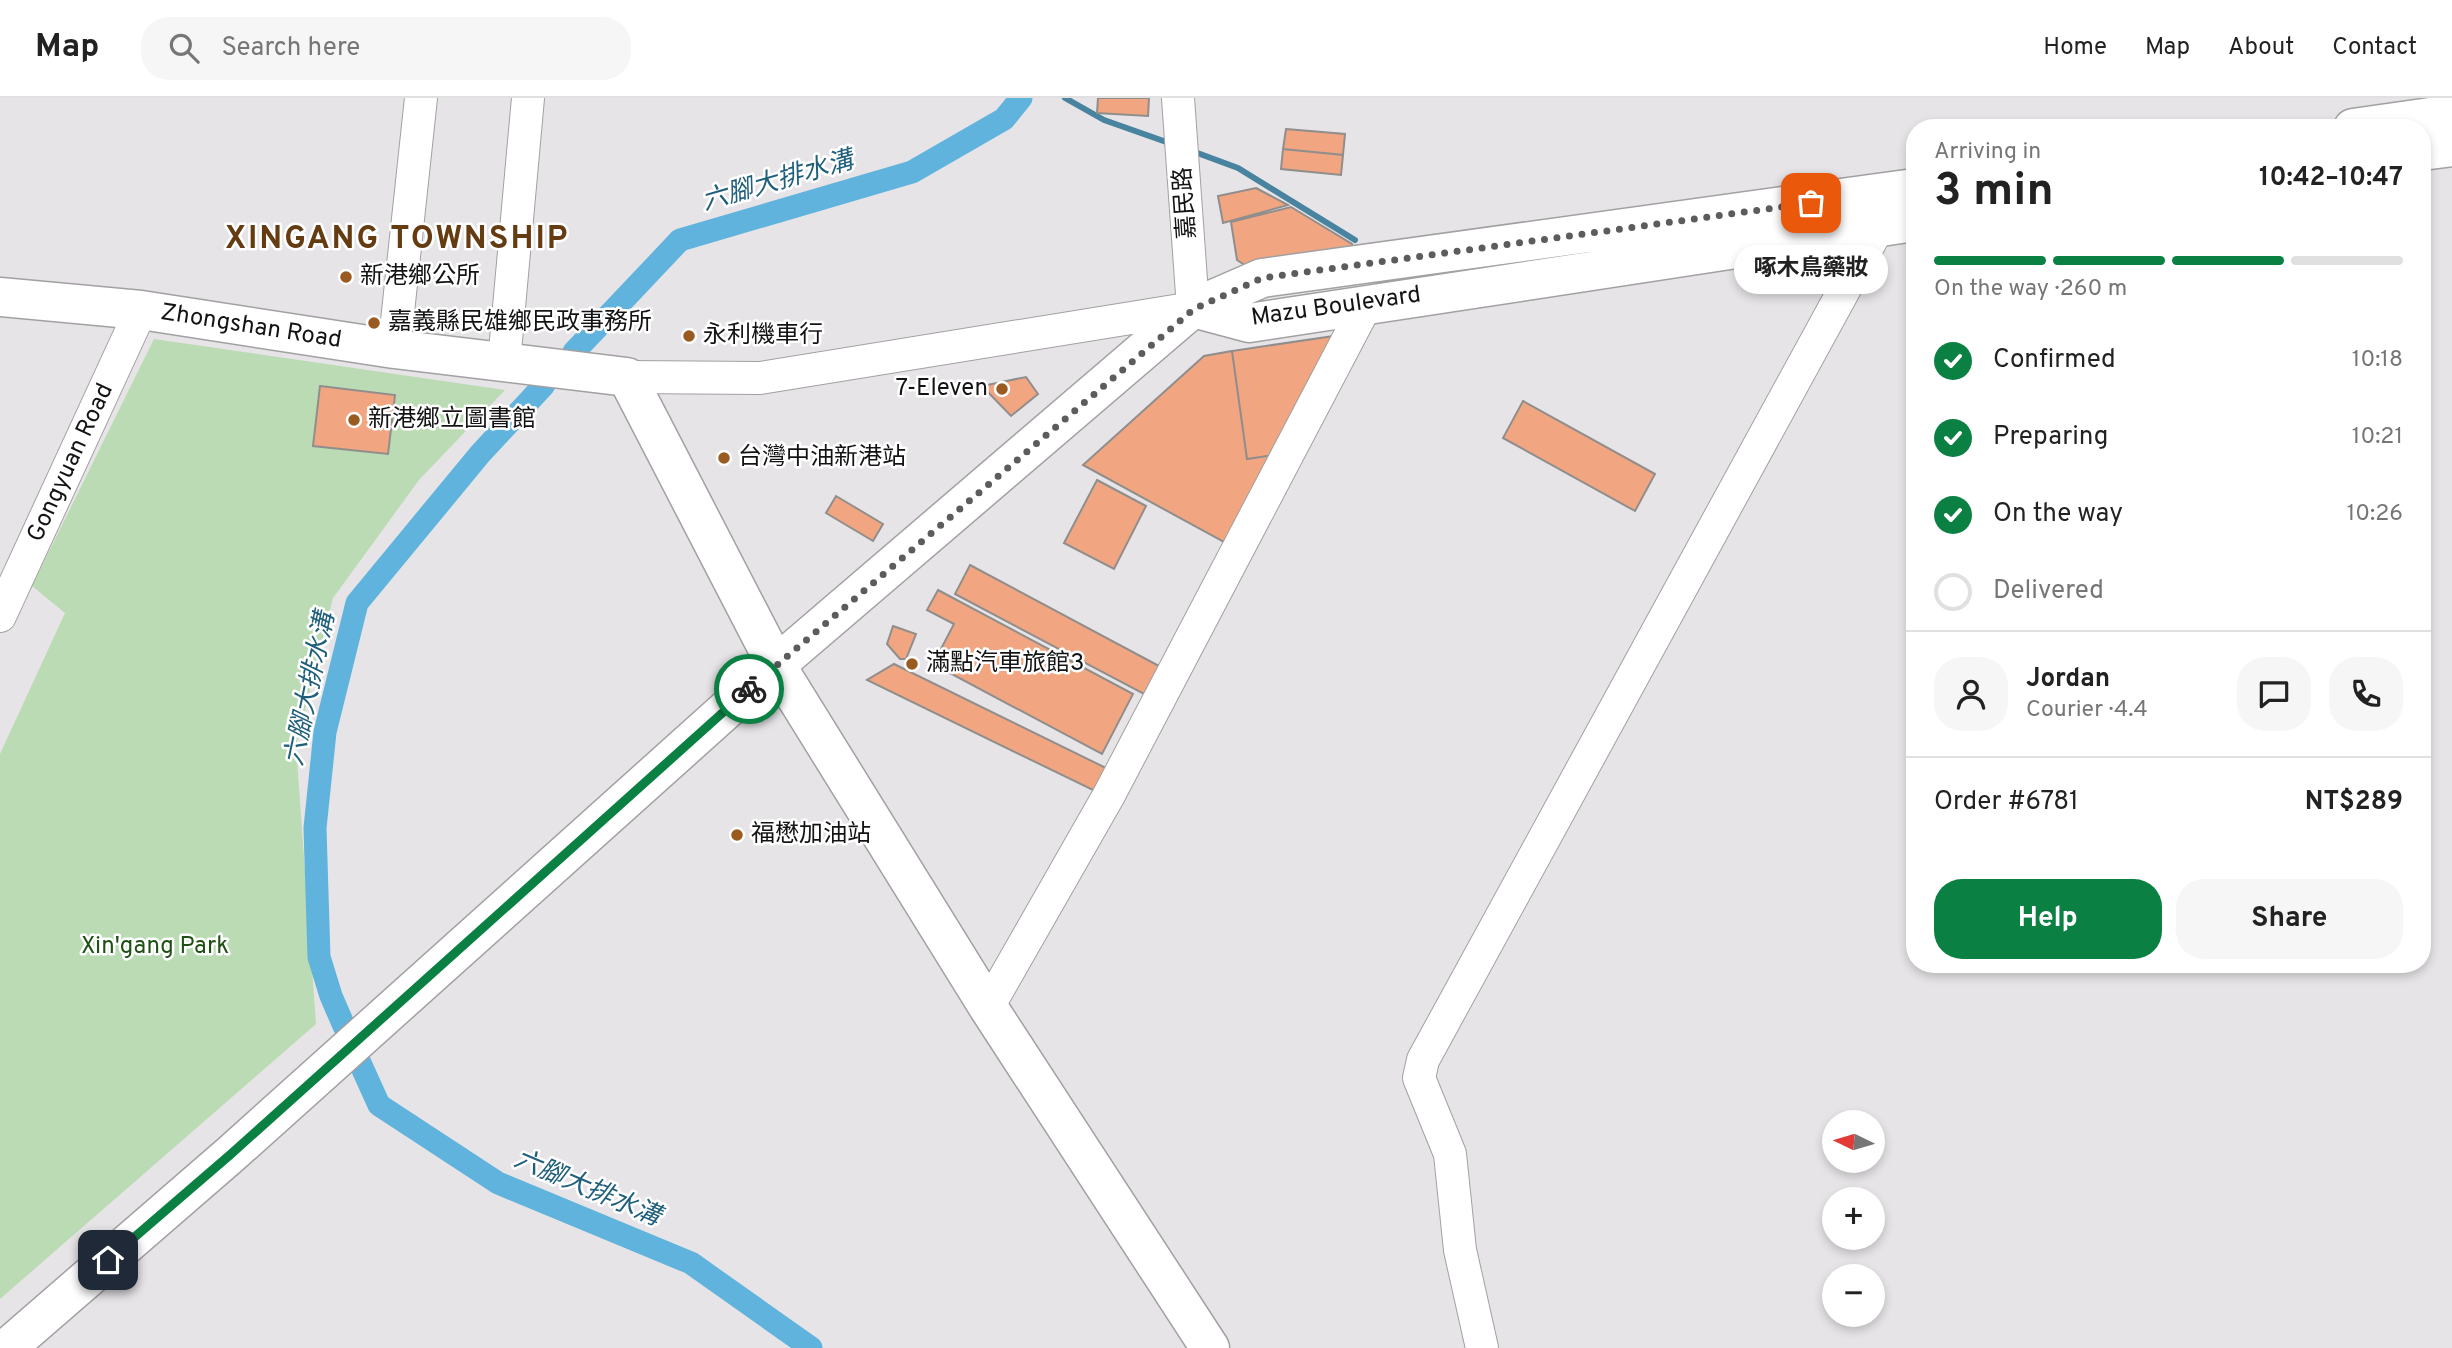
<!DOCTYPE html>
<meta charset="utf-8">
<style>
:root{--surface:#fff;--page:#f6f6f6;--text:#222;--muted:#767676;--line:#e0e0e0;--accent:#0b8043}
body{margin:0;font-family:Overpass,"Noto Sans TC",sans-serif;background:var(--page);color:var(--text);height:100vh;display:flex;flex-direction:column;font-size:26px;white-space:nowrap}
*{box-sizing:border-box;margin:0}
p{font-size:23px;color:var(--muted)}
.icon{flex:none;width:38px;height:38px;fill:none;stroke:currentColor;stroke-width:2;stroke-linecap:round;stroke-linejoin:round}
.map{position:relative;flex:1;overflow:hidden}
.sheet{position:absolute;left:1906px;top:21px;width:525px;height:854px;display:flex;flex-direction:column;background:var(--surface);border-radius:28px;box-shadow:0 4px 10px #0003}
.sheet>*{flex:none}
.needle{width:46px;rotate:275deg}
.buttons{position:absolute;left:1822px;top:1012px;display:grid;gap:14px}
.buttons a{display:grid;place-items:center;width:63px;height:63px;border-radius:50%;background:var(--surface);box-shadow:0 4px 10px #0003;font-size:35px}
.pin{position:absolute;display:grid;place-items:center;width:60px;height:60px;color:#fff;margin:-30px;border-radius:14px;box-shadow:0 4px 10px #0006}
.courier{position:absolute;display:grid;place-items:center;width:70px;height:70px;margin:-35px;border:5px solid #0b8043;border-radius:50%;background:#fff;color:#222;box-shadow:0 2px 9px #0007}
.bubble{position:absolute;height:49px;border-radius:24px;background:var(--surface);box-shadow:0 4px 10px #0003;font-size:23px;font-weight:700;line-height:49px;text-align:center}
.head em{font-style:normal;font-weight:700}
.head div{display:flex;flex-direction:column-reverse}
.head{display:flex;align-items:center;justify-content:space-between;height:119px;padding:0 28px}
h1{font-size:46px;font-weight:700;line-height:52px}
.bar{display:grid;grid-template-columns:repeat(4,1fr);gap:10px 7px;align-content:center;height:84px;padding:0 28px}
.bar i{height:9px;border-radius:5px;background:var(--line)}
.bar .active{background:var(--accent)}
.bar p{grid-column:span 4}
.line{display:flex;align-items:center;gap:18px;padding:0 28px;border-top:2px solid var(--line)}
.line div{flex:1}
.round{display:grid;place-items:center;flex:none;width:74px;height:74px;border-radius:28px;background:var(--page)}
ol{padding:0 28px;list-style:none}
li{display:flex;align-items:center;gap:21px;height:77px}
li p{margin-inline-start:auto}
li .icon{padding:7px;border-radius:50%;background:var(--accent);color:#fff;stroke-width:4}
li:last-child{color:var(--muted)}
li i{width:38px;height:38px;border:4px solid var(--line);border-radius:50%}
.primary-button{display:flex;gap:14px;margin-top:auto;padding:14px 28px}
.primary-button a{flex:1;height:80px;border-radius:28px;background:var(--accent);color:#fff;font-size:28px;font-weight:700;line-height:80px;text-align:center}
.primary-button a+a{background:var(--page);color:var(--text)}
header{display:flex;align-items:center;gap:42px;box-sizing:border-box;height:98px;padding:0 35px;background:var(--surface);border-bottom:2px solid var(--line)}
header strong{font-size:33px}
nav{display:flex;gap:38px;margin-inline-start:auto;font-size:24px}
.search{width:490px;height:63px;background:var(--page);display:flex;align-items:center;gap:18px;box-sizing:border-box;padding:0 24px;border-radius:28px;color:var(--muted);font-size:26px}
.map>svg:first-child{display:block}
</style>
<header>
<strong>Map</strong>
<div class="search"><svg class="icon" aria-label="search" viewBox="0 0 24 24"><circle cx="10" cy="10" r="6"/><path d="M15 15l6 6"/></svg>Search here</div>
<nav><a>Home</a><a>Map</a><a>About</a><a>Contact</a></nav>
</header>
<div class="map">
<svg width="2452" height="1250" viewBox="0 0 2452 1250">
<rect width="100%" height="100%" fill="#e7e4e7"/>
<!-- green -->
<path fill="#badbb3" d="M 154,241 L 505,292 L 419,382 L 333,500 L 296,648 L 316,926 L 0,1201 L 0,656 L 65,515 L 32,488 Z"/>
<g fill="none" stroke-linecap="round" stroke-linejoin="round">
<!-- stream -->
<path stroke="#4883a0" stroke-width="6" d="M 1065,0 L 1104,22 L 1172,46
M 1192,53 L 1238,70 L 1355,142"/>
<!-- canal -->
<path stroke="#5fb3dd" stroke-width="23" d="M 574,254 L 680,142 L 912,74 L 1004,21 L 1021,0
M 344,928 L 331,898 L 319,859 L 315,730 L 325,634 L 357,505 L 480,356 L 544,287
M 360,965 L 379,1007 L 498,1085 L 691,1165 L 811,1250"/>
</g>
<!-- building -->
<path fill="#f1a681" stroke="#908e8c" stroke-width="2" d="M 1098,0 L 1149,0 L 1148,18 L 1097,15 Z
M 1286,31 L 1345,36 L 1343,57 L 1283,51 Z
M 1283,51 L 1343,57 L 1341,77 L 1281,71 Z
M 1256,90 L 1288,107 L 1223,125 L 1218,98 Z
M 1291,109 L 1352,146 L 1354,153 L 1249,170 L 1237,162 L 1231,124 Z
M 1347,236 L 1286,355 L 1247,361 L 1232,253 Z
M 1232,253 L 1247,361 L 1286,355 L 1233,449 L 1083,367 L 1204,258 Z
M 1026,279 L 1038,296 L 1011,318 L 982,288 Z
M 320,288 L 395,297 L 388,356 L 313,348 Z
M 1523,303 L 1655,376 L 1635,413 L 1503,340 Z
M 1097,382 L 1146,408 L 1114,471 L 1064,445 Z
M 836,398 L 883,426 L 873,443 L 826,415 Z
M 970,467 L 1159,568 L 1144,596 L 955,496 Z
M 938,492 L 1133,596 L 1102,656 L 933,566 L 954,526 L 927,512 Z
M 893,528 L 916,536 L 906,561 L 900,561 L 887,546 Z
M 894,566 L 1108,671 L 1097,694 L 867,582 Z"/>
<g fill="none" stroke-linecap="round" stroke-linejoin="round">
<defs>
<path id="minor" d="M 394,251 L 421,0
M 504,264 L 528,0
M 627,279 L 760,280 L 1193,210 L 1178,0
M 0,518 L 141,212
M 988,909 L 1109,697 L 1367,205
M 1482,1250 L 1460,1152 L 1450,1056 L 1419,980 L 1423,962 L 1878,130 L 1884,111"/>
<path id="major" d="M 2353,30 L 2452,16
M 2422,53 L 2452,49
M 0,199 L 141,212 L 394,251 L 627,279 L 776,567 L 988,909 L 1210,1250
M 1193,210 L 1249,225 L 1914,124
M 7,1250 L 231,1056 L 776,567 L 1193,210 L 1262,180 L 1914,90"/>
</defs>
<!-- minor casing -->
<use href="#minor" stroke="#a2a0a2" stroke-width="34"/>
<!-- major casing -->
<use href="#major" stroke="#a2a0a2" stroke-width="41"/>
<!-- minor -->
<use href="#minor" stroke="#fff" stroke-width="32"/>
<!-- major -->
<use href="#major" stroke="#fff" stroke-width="38"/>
</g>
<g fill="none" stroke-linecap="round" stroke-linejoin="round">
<!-- done -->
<path stroke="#5d5c5d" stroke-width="7" stroke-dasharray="0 12.6" d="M 749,591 L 1194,211 L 1262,180 L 1811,105"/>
<!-- route -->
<path stroke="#0b8043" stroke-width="9" d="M 108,1162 L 231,1056 L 749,591"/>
</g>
<!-- markers -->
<g fill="#995b20" stroke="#fff" stroke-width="2.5">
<circle cx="346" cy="179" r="7"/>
<circle cx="374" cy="225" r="7"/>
<circle cx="689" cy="238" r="7"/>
<circle cx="1002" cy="291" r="7"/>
<circle cx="354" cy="322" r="7"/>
<circle cx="724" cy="360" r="7"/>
<circle cx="912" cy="566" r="7"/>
<circle cx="737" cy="737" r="7"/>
</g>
<g text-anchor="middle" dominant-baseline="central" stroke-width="5" stroke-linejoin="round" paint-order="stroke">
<!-- street labels -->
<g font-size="24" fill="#131313" stroke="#fff">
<text transform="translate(1186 105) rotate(-94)">嘉民路</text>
<text transform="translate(1336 209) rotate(-8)">Mazu Boulevard</text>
<text transform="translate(251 229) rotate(9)">Zhongshan Road</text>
<text transform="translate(71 365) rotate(-65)">Gongyuan Road</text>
</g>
<!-- poi labels -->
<g font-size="24" fill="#131313" stroke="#fff" text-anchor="start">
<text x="360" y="179">新港鄉公所</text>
<text x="388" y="225">嘉義縣民雄鄉民政事務所</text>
<text x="703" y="238">永利機車行</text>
<text x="988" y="291" text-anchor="end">7-Eleven</text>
<text x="368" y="322">新港鄉立圖書館</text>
<text x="738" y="360">台灣中油新港站</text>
<text x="926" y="566">滿點汽車旅館3</text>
<text x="751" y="737">福懋加油站</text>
</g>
<!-- park labels -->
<g font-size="24" fill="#1e5013" stroke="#fff">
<text x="155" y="849">Xin'gang Park</text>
</g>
<!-- water labels -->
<g font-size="26" font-style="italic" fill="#1f5f7c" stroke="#fff">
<text transform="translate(778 84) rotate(-16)">六腳大排水溝</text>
<text transform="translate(311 591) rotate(-78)">六腳大排水溝</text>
<text transform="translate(587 1091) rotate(23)">六腳大排水溝</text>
</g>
<!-- district labels -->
<g font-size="32" font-weight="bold" letter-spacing="2" fill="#653b12" stroke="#fff">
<text x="397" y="142">XINGANG TOWNSHIP</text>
</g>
</g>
</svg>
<div class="buttons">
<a><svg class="needle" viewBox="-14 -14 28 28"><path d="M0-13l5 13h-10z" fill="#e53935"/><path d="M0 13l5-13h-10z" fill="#767676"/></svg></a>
<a>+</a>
<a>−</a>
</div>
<div class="pin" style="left:1811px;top:105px;background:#ea580c"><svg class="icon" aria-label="bag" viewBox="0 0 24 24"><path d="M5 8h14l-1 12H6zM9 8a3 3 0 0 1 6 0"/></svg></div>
<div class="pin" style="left:108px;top:1162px;background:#1f2937"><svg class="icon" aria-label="home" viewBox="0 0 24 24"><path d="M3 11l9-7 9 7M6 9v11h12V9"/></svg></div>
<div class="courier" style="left:749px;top:591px"><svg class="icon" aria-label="bike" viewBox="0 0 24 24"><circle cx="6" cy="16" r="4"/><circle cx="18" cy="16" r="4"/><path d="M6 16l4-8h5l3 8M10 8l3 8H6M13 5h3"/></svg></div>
<div class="bubble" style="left:1734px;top:147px;width:154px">啄木鳥藥妝</div>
<section class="sheet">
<div class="head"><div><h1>3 min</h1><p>Arriving in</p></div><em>10:42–10:47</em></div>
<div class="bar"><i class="active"></i><i class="active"></i><i class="active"></i><i></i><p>On the way · 260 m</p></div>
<ol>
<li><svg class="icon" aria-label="check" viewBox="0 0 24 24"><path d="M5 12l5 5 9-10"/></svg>Confirmed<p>10:18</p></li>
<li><svg class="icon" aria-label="check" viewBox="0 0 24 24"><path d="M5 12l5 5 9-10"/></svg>Preparing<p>10:21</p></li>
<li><svg class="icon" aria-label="check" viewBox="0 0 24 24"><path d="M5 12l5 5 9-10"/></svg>On the way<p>10:26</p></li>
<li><i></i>Delivered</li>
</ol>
<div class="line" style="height:126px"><a class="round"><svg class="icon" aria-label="person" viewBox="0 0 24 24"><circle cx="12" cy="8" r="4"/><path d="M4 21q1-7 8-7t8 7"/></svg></a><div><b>Jordan</b><p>Courier · 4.4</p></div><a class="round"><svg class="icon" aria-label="chat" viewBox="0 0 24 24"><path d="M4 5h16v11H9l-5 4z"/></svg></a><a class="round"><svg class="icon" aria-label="phone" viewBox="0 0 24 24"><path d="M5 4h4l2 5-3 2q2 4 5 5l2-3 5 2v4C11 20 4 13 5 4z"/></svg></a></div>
<div class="line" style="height:91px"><div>Order #6781</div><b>NT$289</b></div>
<div class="primary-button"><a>Help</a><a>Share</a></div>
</section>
</div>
